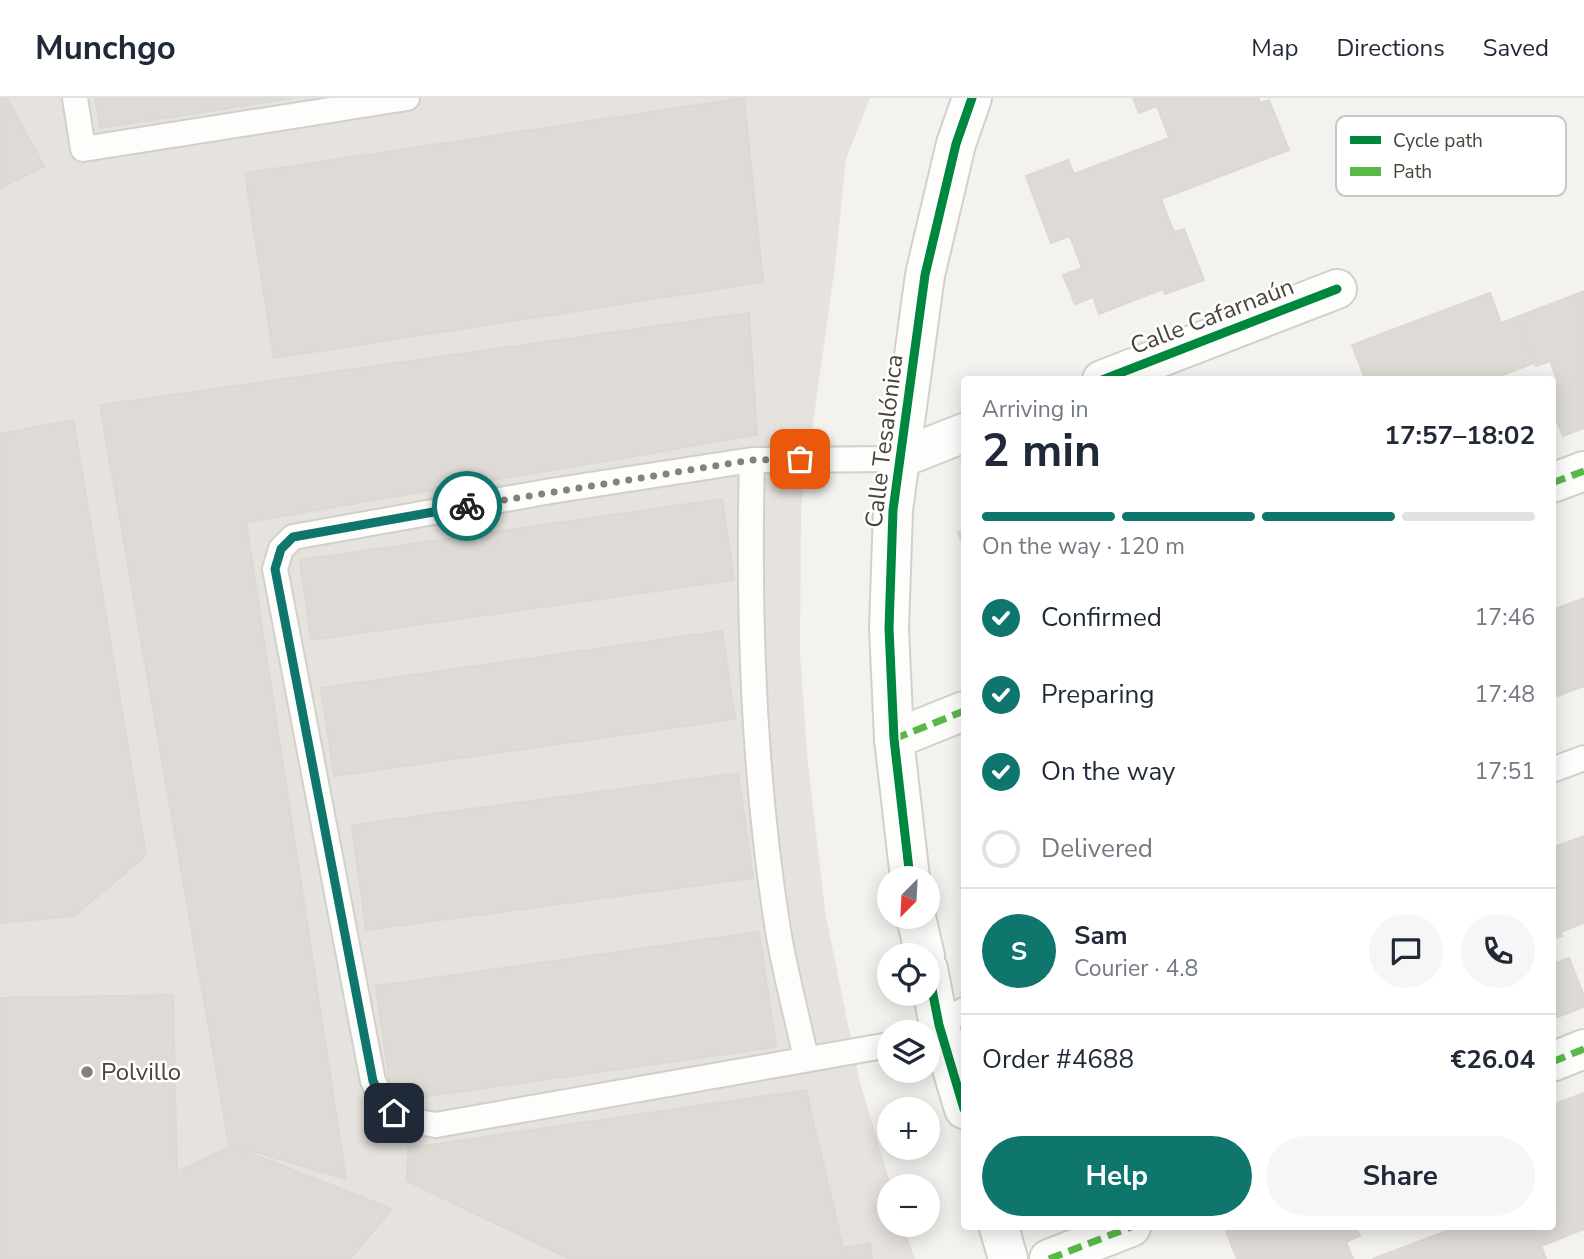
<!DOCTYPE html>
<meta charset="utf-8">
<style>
:root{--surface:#fff;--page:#f6f6f7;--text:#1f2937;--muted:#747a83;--line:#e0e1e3;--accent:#0f766e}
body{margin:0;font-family:"Nunito Sans",sans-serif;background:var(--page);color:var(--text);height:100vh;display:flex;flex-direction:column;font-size:26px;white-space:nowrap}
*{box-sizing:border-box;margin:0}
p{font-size:23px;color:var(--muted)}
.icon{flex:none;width:38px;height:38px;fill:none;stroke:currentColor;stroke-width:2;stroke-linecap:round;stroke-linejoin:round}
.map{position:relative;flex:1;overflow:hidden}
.drawer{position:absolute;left:961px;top:278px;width:595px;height:854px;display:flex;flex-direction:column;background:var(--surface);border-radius:7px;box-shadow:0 4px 18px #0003}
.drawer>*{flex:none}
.needle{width:46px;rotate:204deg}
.fabs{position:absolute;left:877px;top:768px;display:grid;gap:14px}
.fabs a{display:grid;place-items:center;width:63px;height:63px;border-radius:50%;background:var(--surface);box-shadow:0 4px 18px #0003;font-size:35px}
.pin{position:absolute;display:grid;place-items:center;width:60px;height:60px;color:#fff;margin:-30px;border-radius:14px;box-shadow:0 4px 10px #0006}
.courier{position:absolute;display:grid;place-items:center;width:70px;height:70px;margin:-35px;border:5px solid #0f766e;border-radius:50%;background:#fff;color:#222;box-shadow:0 2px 9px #0007}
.head em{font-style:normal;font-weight:700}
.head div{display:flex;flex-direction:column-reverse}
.head{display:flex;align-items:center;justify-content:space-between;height:119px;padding:0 21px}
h1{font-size:46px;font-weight:700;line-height:52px}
.bar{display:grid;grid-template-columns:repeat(4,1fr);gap:10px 7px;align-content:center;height:84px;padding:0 21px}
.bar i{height:9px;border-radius:5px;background:var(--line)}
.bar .current{background:var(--accent)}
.bar p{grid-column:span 4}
.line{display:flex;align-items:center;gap:18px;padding:0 21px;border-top:2px solid var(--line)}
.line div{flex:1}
.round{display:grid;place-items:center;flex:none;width:74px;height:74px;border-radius:37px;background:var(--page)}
ol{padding:0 21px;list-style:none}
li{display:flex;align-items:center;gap:21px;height:77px}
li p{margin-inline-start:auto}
li .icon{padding:7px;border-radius:50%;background:var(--accent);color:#fff;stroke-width:4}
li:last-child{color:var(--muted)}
li i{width:38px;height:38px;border:4px solid var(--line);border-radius:50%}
.cta{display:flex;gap:14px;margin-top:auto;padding:14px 21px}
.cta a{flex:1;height:80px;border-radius:42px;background:var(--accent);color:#fff;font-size:28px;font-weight:700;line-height:80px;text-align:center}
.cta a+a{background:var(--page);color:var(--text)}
header{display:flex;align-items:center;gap:42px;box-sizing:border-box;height:98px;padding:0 35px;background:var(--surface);border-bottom:2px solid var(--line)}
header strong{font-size:33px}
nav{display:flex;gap:38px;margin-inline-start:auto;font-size:24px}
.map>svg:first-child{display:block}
</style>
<header>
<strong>Munchgo</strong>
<nav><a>Map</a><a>Directions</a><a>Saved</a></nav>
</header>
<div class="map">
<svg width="1584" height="1161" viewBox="0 0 1584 1161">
<rect width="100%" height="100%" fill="#f4f2ee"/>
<!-- industrial -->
<path fill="#e6e2de" d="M 0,0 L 870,0 L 846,61 L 835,168 L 801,410 L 800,555 L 807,657 L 825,813 L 859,981 L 891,1088 L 889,1127 L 903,1127 L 915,1161 L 0,1161 Z"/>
<!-- building -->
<path fill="#dedbd6" stroke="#dcd9d4" stroke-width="2" d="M 0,0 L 7,0 L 44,68 L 0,90 Z
M 95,0 L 293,0 L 100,30 Z
M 744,0 L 763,184 L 274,260 L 245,75 Z
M 1133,0 L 1258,0 L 1260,5 L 1269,2 L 1289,52 L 1161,101 L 1174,134 L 1184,131 L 1204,182 L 1165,196 L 1163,191 L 1099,216 L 1093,199 L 1075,206 L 1063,177 L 1082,170 L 1070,138 L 1051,145 L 1026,78 L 1068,62 L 1074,76 L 1169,40 L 1157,8 L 1139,15 Z
M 1584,193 L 1584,330 L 1563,338 L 1552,312 L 1552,286 L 1558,284 L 1550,263 L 1536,268 L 1517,219 Z
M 1490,195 L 1501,225 L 1517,219 L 1534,265 L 1490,282 L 1357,282 L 1364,278 L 1352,247 Z
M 749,215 L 757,337 L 246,424 L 346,1081 L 229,1046 L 100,307 Z
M 73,322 L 146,757 L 74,818 L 0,825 L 0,336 Z
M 722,401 L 734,482 L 311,542 L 300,462 Z
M 964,432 L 964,450 L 958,434 Z
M 1584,500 L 1584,588 L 1552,600 L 1552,512 Z
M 722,533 L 735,621 L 334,678 L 321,590 Z
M 738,675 L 753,780 L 366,832 L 352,727 Z
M 1584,738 L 1584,825 L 1560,834 L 1552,814 L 1552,786 L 1558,784 L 1552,767 L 1552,750 Z
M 1552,814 L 1562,838 L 1552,841 Z
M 759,834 L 776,949 L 392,1003 L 376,888 Z
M 1552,855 L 1556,865 L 1569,860 L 1584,898 L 1584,909 L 1552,921 Z
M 173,897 L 177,1074 L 232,1048 L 392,1111 L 350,1161 L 0,1161 L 0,900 Z
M 806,992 L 843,1150 L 870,1145 L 872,1161 L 570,1161 L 407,1083 L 408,1050 Z
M 1584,995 L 1584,1131 L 1554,1143 L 1548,1129 L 1552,1129 L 1552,1007 Z
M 1237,1129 L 1356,1129 L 1360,1138 L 1346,1144 L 1353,1161 L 1237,1161 L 1226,1133 Z
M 1457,1129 L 1548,1129 L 1554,1143 L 1541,1148 L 1546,1161 L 1373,1161 Z"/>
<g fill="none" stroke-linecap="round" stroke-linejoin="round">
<defs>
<path id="service" d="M 75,0 L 83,51 L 407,0
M 752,362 C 748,519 753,676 778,832 C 785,875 797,918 806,961
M 1552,672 L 1584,660
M 929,933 L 964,912
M 889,947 L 436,1027 C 401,1022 388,1015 373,983 L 275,471 L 281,451 L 293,439 L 551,393 L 752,362 L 898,361"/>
<path id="pedestrian" d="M 1552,385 L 1584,373
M 894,641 L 964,613
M 1552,964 L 1584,951
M 1049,1161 L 1131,1129"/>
<path id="minor" d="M 1102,282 L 1337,191
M 898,361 L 964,335"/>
<path id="tertiary" d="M 910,780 L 894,641 L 889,530 L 893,412 L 925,177 L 956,46 L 972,0
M 916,819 L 925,858
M 928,871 L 939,927 L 964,1011
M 999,1129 L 1008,1161"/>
</defs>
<!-- service casing -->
<use href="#service" stroke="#d2d0cb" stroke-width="28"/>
<!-- pedestrian casing -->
<use href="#pedestrian" stroke="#d2d0cb" stroke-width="42"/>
<!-- minor casing -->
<use href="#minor" stroke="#d2d0cb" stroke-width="42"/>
<!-- tertiary casing -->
<use href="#tertiary" stroke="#d2d0cb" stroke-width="42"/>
<!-- service -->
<use href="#service" stroke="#fdfdfc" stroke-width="24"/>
<!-- pedestrian -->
<use href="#pedestrian" stroke="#fdfdfc" stroke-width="38"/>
<!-- minor -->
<use href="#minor" stroke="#fdfdfc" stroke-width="38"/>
<!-- tertiary -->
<use href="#tertiary" stroke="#fdfdfc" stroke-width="38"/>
<!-- quiet -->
<path stroke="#58b947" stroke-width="7" stroke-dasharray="14 7" stroke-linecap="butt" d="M 1552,385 L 1584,373
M 894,641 L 964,613
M 1552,964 L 1584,951
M 1049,1161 L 1131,1129"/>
<defs>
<path id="cycleway" d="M 1102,282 L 1337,191
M 910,780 L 894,641 L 889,530 L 893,412 L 925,177 L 956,46 L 972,0
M 928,871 L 939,927 L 964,1011"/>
</defs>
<!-- cycleway casing -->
<use href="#cycleway" stroke="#fff" stroke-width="13"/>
<!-- cycleway -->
<use href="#cycleway" stroke="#00873e" stroke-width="9"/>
</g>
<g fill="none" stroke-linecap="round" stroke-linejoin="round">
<!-- done -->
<path stroke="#868178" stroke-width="7" stroke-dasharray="0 12.6" d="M 467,408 L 752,362 L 800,361"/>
<!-- route -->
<path stroke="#0f766e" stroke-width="9" d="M 394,1015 L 383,1003 L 373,983 L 275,471 L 281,451 L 293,439 L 467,408"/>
</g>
<!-- markers -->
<circle fill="#868178" stroke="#fff" stroke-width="2.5" cx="87" cy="974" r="7"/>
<g text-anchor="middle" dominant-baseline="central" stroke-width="5" stroke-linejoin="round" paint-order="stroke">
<!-- street labels -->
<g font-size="24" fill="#4b4439" stroke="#fff">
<text transform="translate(1212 218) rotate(-21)">Calle Cafarnaún</text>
<text transform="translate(884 343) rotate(-83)">Calle Tesalónica</text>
</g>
<!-- poi labels -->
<g font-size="24" fill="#4b4439" stroke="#fff" text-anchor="start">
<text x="101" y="974">Polvillo</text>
</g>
</g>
<!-- legend -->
<rect x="1336" y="18" width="230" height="80" rx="10" fill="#fff" stroke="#c9c7c4" stroke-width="2"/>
<rect x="1350" y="38" width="31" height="8" fill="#00873e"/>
<rect x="1350" y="69" width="31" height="9" fill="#58b947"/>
<g font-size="19" fill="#4b4439">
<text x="1393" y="49">Cycle path</text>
<text x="1393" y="80">Path</text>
</g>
</svg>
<div class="fabs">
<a><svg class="needle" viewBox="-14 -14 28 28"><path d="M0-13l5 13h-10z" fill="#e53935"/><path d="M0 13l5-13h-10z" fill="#747a83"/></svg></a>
<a><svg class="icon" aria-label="locate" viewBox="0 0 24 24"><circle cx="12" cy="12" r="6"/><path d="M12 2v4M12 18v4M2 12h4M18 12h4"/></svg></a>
<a><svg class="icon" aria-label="layers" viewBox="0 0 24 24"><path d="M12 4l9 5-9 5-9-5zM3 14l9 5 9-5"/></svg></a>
<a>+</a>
<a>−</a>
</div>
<div class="pin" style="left:800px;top:361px;background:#ea580c"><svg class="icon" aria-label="bag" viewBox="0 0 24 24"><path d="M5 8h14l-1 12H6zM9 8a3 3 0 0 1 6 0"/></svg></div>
<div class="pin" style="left:394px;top:1015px;background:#1f2937"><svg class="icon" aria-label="home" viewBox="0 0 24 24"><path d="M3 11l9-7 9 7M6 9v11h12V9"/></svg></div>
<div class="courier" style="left:467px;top:408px"><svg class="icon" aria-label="bike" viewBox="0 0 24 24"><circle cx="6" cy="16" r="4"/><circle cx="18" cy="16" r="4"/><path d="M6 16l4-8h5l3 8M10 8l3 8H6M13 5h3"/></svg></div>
<section class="drawer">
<div class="head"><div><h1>2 min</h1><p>Arriving in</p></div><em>17:57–18:02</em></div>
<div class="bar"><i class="current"></i><i class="current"></i><i class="current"></i><i></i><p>On the way · 120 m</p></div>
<ol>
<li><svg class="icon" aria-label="check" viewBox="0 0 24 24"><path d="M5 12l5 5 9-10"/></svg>Confirmed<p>17:46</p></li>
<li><svg class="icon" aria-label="check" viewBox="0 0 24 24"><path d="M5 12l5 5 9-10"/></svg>Preparing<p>17:48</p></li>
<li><svg class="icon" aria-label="check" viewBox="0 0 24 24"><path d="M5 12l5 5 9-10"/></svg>On the way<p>17:51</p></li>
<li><i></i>Delivered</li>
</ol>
<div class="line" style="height:126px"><b class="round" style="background:var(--accent);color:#fff">S</b><div><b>Sam</b><p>Courier · 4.8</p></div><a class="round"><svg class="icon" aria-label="chat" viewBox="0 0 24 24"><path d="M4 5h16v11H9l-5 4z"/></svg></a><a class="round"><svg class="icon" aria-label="phone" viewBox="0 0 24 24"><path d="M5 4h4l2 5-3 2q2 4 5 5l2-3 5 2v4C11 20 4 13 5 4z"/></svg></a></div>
<div class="line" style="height:91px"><div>Order #4688</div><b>€26.04</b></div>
<div class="cta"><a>Help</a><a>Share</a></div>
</section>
</div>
